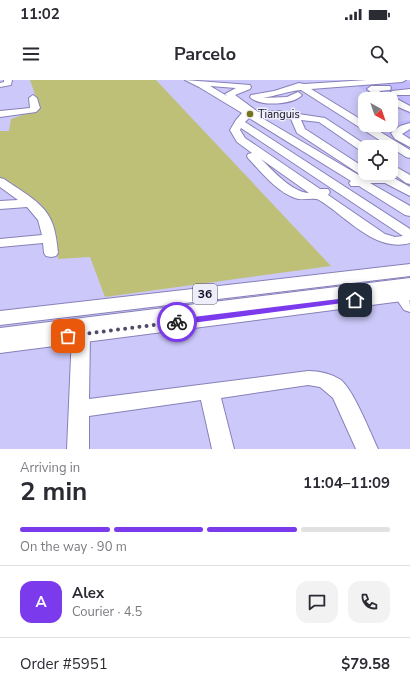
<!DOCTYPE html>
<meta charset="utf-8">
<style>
:root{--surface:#fff;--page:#f2f2f3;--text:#2b2b33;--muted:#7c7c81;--line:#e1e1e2;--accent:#7c3aed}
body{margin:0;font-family:"Nunito Sans",sans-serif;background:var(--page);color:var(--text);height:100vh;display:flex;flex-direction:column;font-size:15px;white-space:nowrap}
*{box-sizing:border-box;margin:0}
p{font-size:13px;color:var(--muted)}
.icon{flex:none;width:22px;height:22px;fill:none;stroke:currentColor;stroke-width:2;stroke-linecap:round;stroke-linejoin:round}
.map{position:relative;height:369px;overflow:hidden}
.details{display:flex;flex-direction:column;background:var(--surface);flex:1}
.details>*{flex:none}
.needle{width:26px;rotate:140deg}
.buttons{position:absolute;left:358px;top:12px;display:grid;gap:8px}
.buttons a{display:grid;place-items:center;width:40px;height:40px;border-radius:8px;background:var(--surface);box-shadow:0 2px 10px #0003;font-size:20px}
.pin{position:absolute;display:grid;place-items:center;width:34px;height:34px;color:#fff;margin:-17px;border-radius:8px;box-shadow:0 2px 6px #0006}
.courier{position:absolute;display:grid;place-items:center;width:40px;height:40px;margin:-20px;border:3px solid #7c3aed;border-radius:50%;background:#fff;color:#222;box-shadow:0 1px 5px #0007}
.headline em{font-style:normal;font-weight:700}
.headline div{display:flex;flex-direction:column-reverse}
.headline{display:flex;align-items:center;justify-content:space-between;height:68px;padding:0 20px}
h1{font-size:26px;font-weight:700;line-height:30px}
.bar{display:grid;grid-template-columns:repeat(4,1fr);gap:6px 4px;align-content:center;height:48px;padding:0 20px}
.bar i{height:5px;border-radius:3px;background:var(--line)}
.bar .selected{background:var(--accent)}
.bar p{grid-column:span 4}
.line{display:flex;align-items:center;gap:10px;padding:0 20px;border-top:1px solid var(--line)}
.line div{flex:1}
.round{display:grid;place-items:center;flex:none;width:42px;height:42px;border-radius:12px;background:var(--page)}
.status{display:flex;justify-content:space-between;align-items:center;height:28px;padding:0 20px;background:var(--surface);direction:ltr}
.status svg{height:11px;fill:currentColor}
header{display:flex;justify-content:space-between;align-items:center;height:52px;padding:0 20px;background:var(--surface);font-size:18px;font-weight:700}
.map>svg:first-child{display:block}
</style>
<div class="status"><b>11:02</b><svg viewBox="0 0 49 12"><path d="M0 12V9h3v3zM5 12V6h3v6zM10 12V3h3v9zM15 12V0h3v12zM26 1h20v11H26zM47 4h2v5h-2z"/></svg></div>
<header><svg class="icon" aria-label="menu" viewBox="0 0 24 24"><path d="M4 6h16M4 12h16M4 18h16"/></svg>Parcelo<svg class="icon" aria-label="search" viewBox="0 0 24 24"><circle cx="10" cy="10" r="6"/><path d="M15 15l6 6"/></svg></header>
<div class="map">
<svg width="410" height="369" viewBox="0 0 410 369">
<rect width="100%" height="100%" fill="#ccc8f9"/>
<!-- built -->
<path fill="#c2bbff" d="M 410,2 L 410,35 L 391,25 L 391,19 L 380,19 L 357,6 Z
M 410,40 L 410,68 L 373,46 L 391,45 L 391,43 Z"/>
<!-- green -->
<path fill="#bfc078" d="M 30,0 L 156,0 L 331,186 L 105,217 L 90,177 L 58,179 L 53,144 L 40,123 L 0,100 L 0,51 L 9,51 L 11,39 L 40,29 Z"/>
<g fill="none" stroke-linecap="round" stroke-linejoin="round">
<defs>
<path id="minor" d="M 4,0 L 12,0 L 11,5 L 0,7 L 0,3 L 4,2 Z
M 185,0 L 250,5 L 251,7 L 250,9 L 235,15 L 258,32 L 279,31 L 325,38 L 369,67 L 365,67 L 365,72 L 361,71 L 319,42 L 301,40 L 305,49 L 365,88 L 365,93 L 371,93 L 369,95 L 361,95 L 297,53 L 291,39 L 279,37 L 262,38 L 362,97 L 384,95 L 394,98 L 410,107 L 410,116 L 385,103 L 370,103 L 410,126 L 410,136 L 405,135 L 359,106 L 351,106 L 349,103 L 351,101 L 249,38 L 245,42 L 410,149 L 410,163 C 375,173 346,136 319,120 C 314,117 302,121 295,118 C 277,112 261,92 248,78 L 247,76 L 248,74 L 252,73 L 237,62 L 230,50 L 236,40 L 242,33 L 199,7 ZM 210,6 L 236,8 L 225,14 L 227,16 ZM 241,48 L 403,156 L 395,157 L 385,154 L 328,115 L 330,112 L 328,109 L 320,109 L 245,58 L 240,50 ZM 261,79 L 309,113 C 293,113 271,89 261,79 Z
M 367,0 L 406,0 L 402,2 L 311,9 L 365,42 L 365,45 L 369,45 L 410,70 L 410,78 L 406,77 L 301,10 C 288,11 276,16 263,18 L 287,17 L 298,12 L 302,15 C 293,25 259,27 250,17 L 251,15 L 274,11 L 299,3 L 304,4 Z
M 371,6 L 390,6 L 391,8 L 390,10 L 379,11 L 387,16 L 392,11 L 410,9 L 410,15 L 397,15 L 395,18 L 410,26 L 410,32 L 391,24 L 391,19 L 379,19 L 367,9 Z
M 33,15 L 37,18 L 40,28 L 36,32 L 0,37 L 0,31 L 30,28 L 29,18 Z
M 410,43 L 410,49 L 402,54 L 410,59 L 410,67 L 395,59 L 391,53 L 400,46 Z
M 391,84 L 410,95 L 410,104 L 406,103 L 391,92 Z
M 0,98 L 4,99 C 22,112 46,123 53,145 C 56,154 57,164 58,173 L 56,176 L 51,177 L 46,176 L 44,173 L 43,163 L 0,167 L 0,159 L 42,155 L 38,140 L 27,127 L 0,129 L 0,121 L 18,120 L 0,107 Z
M 410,198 L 410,208 L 402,209 C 410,212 410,222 410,232 L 404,230 L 393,214 L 395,210 L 399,209 L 86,249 L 90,254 L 89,319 L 308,291 C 319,291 332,294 341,300 C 354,311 370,352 378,369 L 356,369 L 333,318 L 320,307 L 308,305 L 221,318 L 234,369 L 212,369 L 201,320 L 89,336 L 89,369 L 67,369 L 72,254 L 74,251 L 0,260 L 0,248 Z"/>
<path id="major" d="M 410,184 L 410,196 L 0,245 L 0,231 Z
M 410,206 L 410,220 L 0,273 L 0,257 Z"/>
</defs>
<!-- minor casing -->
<use href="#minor" stroke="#8780b9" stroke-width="2"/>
<!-- major casing -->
<use href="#major" stroke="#8780b9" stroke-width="2"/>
<!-- minor -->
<use href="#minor" fill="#fff" fill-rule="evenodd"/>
<!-- major -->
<use href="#major" fill="#fff" fill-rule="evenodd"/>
</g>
<!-- route -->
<path fill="#7c3aed" d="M 355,217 L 358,218 L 358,221 L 177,245 L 173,242 L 177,239 Z"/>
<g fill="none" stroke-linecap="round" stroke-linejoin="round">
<!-- done -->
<path stroke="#504c6b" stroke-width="4" stroke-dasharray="0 7.2" d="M 68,256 L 177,242"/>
</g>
<!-- markers -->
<circle fill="#757419" stroke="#eeedfa" stroke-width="1.5" cx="250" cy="34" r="4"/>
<g text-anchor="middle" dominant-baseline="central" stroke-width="3" stroke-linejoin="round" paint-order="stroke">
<!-- far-poi labels -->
<g font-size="11" fill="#0e0a1f" stroke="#eeedfa" text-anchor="start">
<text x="258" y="34">Tianguis</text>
</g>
<!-- shield labels -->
<rect fill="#eeedfa" stroke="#514e61" stroke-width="1" x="193" y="204" width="24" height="20" rx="3"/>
<g font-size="12" font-weight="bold" fill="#0e0a1f">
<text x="205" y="214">36</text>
</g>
</g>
</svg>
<div class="buttons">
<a><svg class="needle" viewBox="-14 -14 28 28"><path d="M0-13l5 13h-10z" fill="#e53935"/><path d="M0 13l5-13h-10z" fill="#7c7c81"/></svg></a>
<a><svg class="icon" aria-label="locate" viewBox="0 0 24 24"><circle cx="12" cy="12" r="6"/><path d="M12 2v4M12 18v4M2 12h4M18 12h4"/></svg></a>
</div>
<div class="pin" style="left:68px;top:256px;background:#ea580c"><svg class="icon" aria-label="bag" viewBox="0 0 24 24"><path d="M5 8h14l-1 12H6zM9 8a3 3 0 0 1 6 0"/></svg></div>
<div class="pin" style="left:355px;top:220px;background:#1f2937"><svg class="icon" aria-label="home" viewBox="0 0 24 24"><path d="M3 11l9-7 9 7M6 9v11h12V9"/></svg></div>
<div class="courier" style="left:177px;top:242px"><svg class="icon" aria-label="bike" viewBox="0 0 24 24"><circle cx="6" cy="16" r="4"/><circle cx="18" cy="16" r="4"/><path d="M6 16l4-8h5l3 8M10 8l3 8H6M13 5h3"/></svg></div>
</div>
<section class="details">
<div class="headline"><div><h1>2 min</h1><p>Arriving in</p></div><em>11:04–11:09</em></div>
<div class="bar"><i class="selected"></i><i class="selected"></i><i class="selected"></i><i></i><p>On the way · 90 m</p></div>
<div class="line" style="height:72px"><b class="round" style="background:var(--accent);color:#fff">A</b><div><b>Alex</b><p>Courier · 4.5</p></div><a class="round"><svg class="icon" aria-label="chat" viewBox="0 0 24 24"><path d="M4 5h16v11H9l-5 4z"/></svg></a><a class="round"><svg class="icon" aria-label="phone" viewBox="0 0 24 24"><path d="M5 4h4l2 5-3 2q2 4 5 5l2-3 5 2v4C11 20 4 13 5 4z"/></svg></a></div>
<div class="line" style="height:52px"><div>Order #5951</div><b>$79.58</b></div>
</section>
